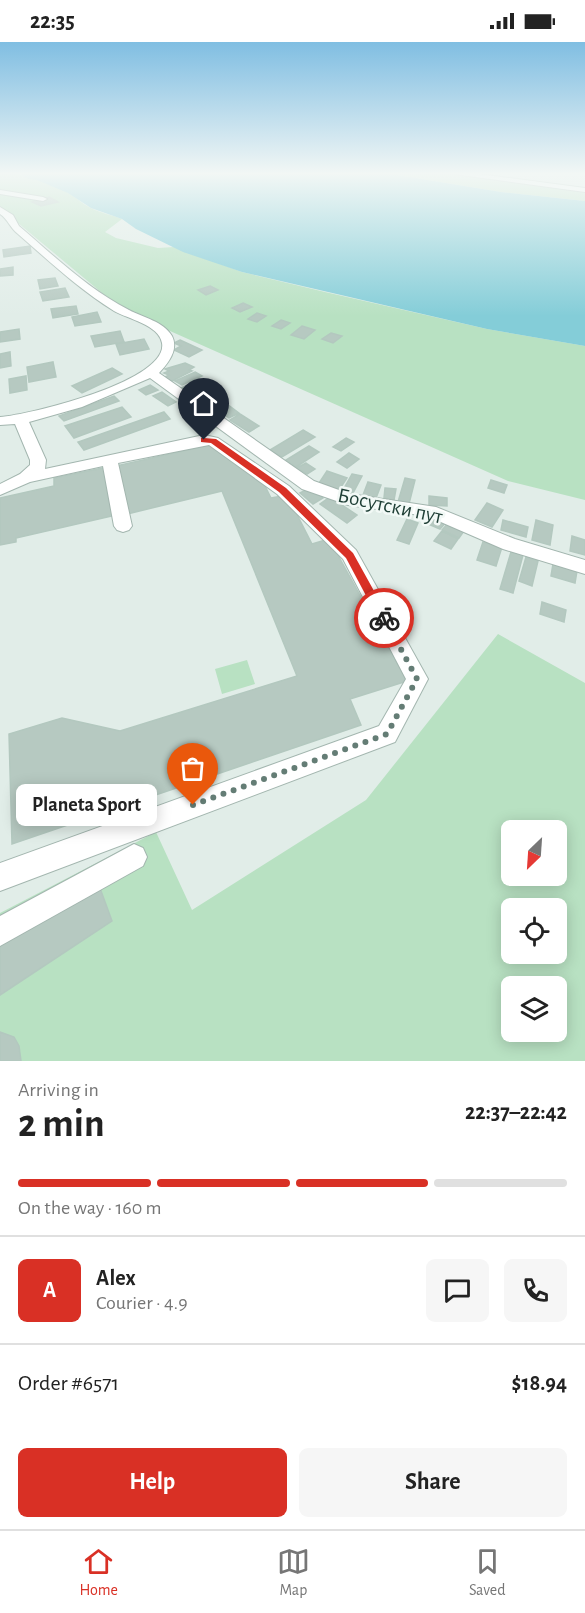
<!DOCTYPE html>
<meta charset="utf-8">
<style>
:root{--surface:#fff;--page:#f6f6f6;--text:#222;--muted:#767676;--line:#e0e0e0;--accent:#d93025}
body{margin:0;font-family:"Alegreya Sans",sans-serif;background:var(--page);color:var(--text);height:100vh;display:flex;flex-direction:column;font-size:22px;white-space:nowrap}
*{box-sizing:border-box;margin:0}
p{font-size:20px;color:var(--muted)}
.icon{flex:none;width:33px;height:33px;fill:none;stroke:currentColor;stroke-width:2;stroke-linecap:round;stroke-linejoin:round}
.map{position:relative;height:1019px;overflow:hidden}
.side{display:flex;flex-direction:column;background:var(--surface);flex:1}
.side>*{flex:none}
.needle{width:39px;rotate:205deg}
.buttons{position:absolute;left:501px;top:778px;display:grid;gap:12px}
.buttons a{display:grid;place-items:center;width:66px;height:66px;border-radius:9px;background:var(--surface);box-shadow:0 3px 15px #0003;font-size:30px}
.pin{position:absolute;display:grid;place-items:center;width:51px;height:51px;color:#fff;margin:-62px -26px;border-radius:50% 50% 50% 0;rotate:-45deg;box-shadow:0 0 6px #0007}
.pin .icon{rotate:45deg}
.courier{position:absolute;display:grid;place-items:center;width:60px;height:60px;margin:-30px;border:4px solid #d93025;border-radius:50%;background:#fff;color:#222;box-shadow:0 2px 8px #0007}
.bubble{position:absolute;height:42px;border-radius:9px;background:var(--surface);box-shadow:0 3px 15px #0003;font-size:20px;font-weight:700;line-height:42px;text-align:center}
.summary em{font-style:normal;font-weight:700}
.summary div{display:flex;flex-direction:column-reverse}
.summary{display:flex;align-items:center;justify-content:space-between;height:102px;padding:0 18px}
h1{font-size:39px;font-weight:700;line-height:45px}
.bar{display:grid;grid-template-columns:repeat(4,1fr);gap:9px 6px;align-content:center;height:72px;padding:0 18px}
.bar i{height:8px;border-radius:4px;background:var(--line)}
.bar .selected{background:var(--accent)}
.bar p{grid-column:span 4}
.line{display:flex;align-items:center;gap:15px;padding:0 18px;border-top:2px solid var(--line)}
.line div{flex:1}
.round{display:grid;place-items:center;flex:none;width:63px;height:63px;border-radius:9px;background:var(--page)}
.button{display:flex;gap:12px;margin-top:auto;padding:12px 18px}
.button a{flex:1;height:69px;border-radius:9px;background:var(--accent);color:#fff;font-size:24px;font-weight:700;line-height:69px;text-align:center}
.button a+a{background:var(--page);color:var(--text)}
.status{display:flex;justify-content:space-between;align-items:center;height:42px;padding:0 30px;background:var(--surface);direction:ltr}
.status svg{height:16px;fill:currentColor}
.menu{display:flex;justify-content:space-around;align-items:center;height:84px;border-top:2px solid var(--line);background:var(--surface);font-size:16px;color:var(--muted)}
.menu a{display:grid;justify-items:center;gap:3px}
.menu .selected{color:var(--accent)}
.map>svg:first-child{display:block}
</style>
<div class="status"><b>22:35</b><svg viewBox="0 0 49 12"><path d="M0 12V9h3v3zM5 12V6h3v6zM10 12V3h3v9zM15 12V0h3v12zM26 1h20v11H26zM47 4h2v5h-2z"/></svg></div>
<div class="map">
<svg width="585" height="1019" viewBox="0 0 585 1019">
<rect width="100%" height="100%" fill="#e1ede8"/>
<!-- green -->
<path fill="#b8e1c2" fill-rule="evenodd" d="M 0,131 C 23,131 46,139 67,150 C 75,154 82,162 91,166 C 100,171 112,173 122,177 L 105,190 L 116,196 L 158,206 L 174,205 L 242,230 L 325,250 L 487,287 L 585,304 L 585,458 L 508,439 L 161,285 L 108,256 L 0,166 Z
M 385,131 L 450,131 L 585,147 L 585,159 L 501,150 Z
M 498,592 L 585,641 L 585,1019 L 0,1019 L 0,871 L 156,790 L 192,868 L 366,758 ZM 512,789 L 556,789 L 556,834 L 512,834 ZM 512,867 L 556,867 L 556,912 L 512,912 ZM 512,945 L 556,945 L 556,990 L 512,990 Z
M 247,618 L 255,642 L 222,652 L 215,627 Z"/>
<!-- water -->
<path fill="#84cdd8" d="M 19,131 L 385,131 L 501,150 L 585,159 L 585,304 L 487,287 L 242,230 L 183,210 L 136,187 L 122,177 L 91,166 L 68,151 L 37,138 L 29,137 Z"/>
<!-- building -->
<path fill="#b6c9c1" stroke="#b3c8bf" stroke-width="1.5" d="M 49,155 L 58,160 L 41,164 L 32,160 Z
M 30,204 L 31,211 L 4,215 L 3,208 Z
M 13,225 L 13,233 L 0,234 L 0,227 Z
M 55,236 L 58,244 L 40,247 L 38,238 Z
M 210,244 L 218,248 L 206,253 L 198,248 Z
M 65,246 L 69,255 L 43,259 L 40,250 Z
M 243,261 L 252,265 L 240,270 L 232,266 Z
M 76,264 L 78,272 L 53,276 L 51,267 Z
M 97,270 L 101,280 L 75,284 L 72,275 Z
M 257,271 L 266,274 L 257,280 L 248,277 Z
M 281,278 L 290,281 L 281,287 L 272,284 Z
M 302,284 L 315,288 L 304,297 L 291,293 Z
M 19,287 L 20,297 L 0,300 L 0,290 Z
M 120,289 L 124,300 L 95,305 L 91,294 Z
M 331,291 L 342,294 L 333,301 L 322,297 Z
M 144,297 L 149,307 L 120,313 L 116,302 Z
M 180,298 L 202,308 L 189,315 L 174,308 L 181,304 L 174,301 Z
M 10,310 L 11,324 L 0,326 L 0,312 Z
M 53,320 L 56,335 L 29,340 L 27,325 Z
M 185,321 L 194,325 L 189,328 L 192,329 L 170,340 L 163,336 L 169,333 L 164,331 L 169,329 L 165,327 Z
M 112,326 L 122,332 L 82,351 L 72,344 Z
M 195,330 L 202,334 L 182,343 L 175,339 Z
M 26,334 L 27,348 L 10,351 L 9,337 Z
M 197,339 L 204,344 L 186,352 L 179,347 Z
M 150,343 L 158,348 L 146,353 L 139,348 Z
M 218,345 L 225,349 L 206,359 L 200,355 Z
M 162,350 L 176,360 L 168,364 L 153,354 Z
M 114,354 L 119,359 L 64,379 L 59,374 Z
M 227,362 L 239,371 L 229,376 L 216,367 Z
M 122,365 L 131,375 L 74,396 L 65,384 Z
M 164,370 L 170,377 L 84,408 L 78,400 Z
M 240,372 L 259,384 L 249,390 L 230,378 Z
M 303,388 L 315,395 L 282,415 L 270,408 Z
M 346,396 L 354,400 L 341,409 L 333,405 Z
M 210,403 L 261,436 L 271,456 L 287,453 L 312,502 L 329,497 L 407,639 L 350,657 L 361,683 L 12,802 L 9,692 L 62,676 L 120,689 L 297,634 L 222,449 L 127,472 L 116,424 Z
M 309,404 L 319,410 L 296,425 L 286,418 Z
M 349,411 L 359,417 L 347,426 L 337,420 Z
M 306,421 L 315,427 L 307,432 L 297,426 Z
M 103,426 L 112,474 L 16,496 L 16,500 L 0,503 L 0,456 L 54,444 L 54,436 Z
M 327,429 L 347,436 L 339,448 L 319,441 Z
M 352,432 L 362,434 L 353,451 L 343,448 Z
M 405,436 L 415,438 L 409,462 L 398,460 Z
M 491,438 L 507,443 L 504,451 L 488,446 Z
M 368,440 L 381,443 L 376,456 L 363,453 Z
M 310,446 L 323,456 L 313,462 L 300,451 Z
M 385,446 L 396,447 L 394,458 L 384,456 Z
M 429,454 L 447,456 L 447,464 L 429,463 Z
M 330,455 L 357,473 L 347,481 L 320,462 Z
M 487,461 L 503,468 L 492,485 L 475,478 Z
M 436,472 L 448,478 L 440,487 L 428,482 Z
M 407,477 L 418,481 L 409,502 L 397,498 Z
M 503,478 L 528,485 L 526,495 L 501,488 Z
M 536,478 L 553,483 L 550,503 L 532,498 Z
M 450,479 L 466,486 L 459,496 L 442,488 Z
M 442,489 L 458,497 L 451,507 L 434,499 Z
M 572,494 L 585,498 L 585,513 L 570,509 Z
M 483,500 L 502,505 L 496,524 L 477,518 Z
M 511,510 L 523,513 L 513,551 L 500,547 Z
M 526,515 L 538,519 L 532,544 L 519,539 Z
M 553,522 L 577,529 L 575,541 L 551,534 Z
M 542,560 L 566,568 L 564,580 L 540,572 Z
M 97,838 L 112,879 L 0,953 L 0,898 Z
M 0,990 L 14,995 L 19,1004 L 21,1019 L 0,1019 Z"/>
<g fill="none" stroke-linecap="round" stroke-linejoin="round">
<defs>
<path id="minor" d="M 447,131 L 471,131 L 585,146 L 585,150 Z
M 0,148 L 43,155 L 47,157 L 43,159 L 0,152 Z
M 0,165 L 13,173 L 19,184 C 53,213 88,247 129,268 C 144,276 163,279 172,294 C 179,308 168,321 159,331 L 314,439 L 350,452 L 436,465 L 515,497 L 585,518 L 585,532 L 503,507 L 427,474 L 348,463 L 302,447 L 150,336 L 82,365 L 29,380 L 46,418 L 45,427 L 204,393 L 218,396 L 289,444 L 356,508 L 428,637 L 395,700 L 0,849 L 0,821 L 379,684 L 406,637 L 343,517 L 277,452 L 209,403 L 118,421 L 132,484 L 129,488 L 123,490 L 117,488 L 114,484 L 103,424 L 30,440 L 0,453 L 0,442 L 20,432 L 30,423 L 30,418 L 15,382 L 0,383 L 0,375 C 29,373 169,339 162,301 C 159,283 128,277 114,269 C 79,247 49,219 18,192 C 10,186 8,177 0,172 Z
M 134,802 L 143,806 L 147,815 L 143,824 L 0,904 L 0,874 Z"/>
</defs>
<!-- minor casing -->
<use href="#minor" stroke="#a3b6af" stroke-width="2"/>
<!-- minor -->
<use href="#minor" fill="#fff" fill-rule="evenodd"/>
</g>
<!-- sky -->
<linearGradient id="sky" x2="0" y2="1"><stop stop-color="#80bee2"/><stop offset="0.48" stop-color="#f2f7f5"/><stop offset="1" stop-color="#f2f7f5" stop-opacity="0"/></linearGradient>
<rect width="585" height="274" fill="url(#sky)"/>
<!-- route -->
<path fill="#d93025" d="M 204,396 L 216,397 L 286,446 L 353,511 L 389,576 L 388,580 L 380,580 L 346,516 L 279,450 L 211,401 L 201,400 L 201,396 Z"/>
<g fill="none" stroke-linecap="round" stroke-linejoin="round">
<!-- done -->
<path stroke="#647d75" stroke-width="6" stroke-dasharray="0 10.8" d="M 193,763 L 387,692 L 417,637 L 384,576"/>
</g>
<g text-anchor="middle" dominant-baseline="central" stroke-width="5" stroke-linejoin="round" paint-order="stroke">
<!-- street labels -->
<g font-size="21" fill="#204037" stroke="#f2f9f6">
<text transform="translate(390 464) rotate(12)">Босутски пут</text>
</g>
</g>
</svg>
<div class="buttons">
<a><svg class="needle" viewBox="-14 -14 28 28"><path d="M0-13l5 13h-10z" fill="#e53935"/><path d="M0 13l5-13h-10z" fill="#767676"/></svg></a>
<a><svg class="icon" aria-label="locate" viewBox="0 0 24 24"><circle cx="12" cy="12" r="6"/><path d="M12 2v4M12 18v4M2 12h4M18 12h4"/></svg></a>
<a><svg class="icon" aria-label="layers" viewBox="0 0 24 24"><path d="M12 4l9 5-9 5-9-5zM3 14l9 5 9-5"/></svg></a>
</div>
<div class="pin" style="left:193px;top:763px;background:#ea580c"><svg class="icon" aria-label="bag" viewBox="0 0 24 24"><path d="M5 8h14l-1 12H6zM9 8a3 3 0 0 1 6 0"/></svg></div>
<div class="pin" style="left:204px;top:398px;background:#1f2937"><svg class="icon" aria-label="home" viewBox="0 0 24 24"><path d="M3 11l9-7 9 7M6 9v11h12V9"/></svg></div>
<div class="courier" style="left:384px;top:576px"><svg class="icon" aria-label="bike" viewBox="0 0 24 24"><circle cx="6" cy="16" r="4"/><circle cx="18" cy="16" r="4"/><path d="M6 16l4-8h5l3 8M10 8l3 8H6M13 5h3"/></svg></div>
<div class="bubble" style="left:16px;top:742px;width:141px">Planeta Sport</div>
</div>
<section class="side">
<div class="summary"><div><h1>2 min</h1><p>Arriving in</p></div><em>22:37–22:42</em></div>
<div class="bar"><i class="selected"></i><i class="selected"></i><i class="selected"></i><i></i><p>On the way · 160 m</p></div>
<div class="line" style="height:108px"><b class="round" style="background:var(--accent);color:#fff">A</b><div><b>Alex</b><p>Courier · 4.9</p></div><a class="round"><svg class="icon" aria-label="chat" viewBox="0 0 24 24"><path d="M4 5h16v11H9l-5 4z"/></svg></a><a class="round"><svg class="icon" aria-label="phone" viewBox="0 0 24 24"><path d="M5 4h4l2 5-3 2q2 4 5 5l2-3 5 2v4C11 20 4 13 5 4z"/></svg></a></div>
<div class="line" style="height:78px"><div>Order #6571</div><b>$18.94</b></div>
<div class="button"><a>Help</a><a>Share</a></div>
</section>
<nav class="menu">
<a class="selected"><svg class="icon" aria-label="home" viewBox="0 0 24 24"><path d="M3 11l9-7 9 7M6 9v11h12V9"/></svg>Home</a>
<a><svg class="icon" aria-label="map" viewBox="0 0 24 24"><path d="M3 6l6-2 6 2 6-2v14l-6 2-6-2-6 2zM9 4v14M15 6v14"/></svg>Map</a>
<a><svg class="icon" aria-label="saved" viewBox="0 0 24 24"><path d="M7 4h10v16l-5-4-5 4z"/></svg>Saved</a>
</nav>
